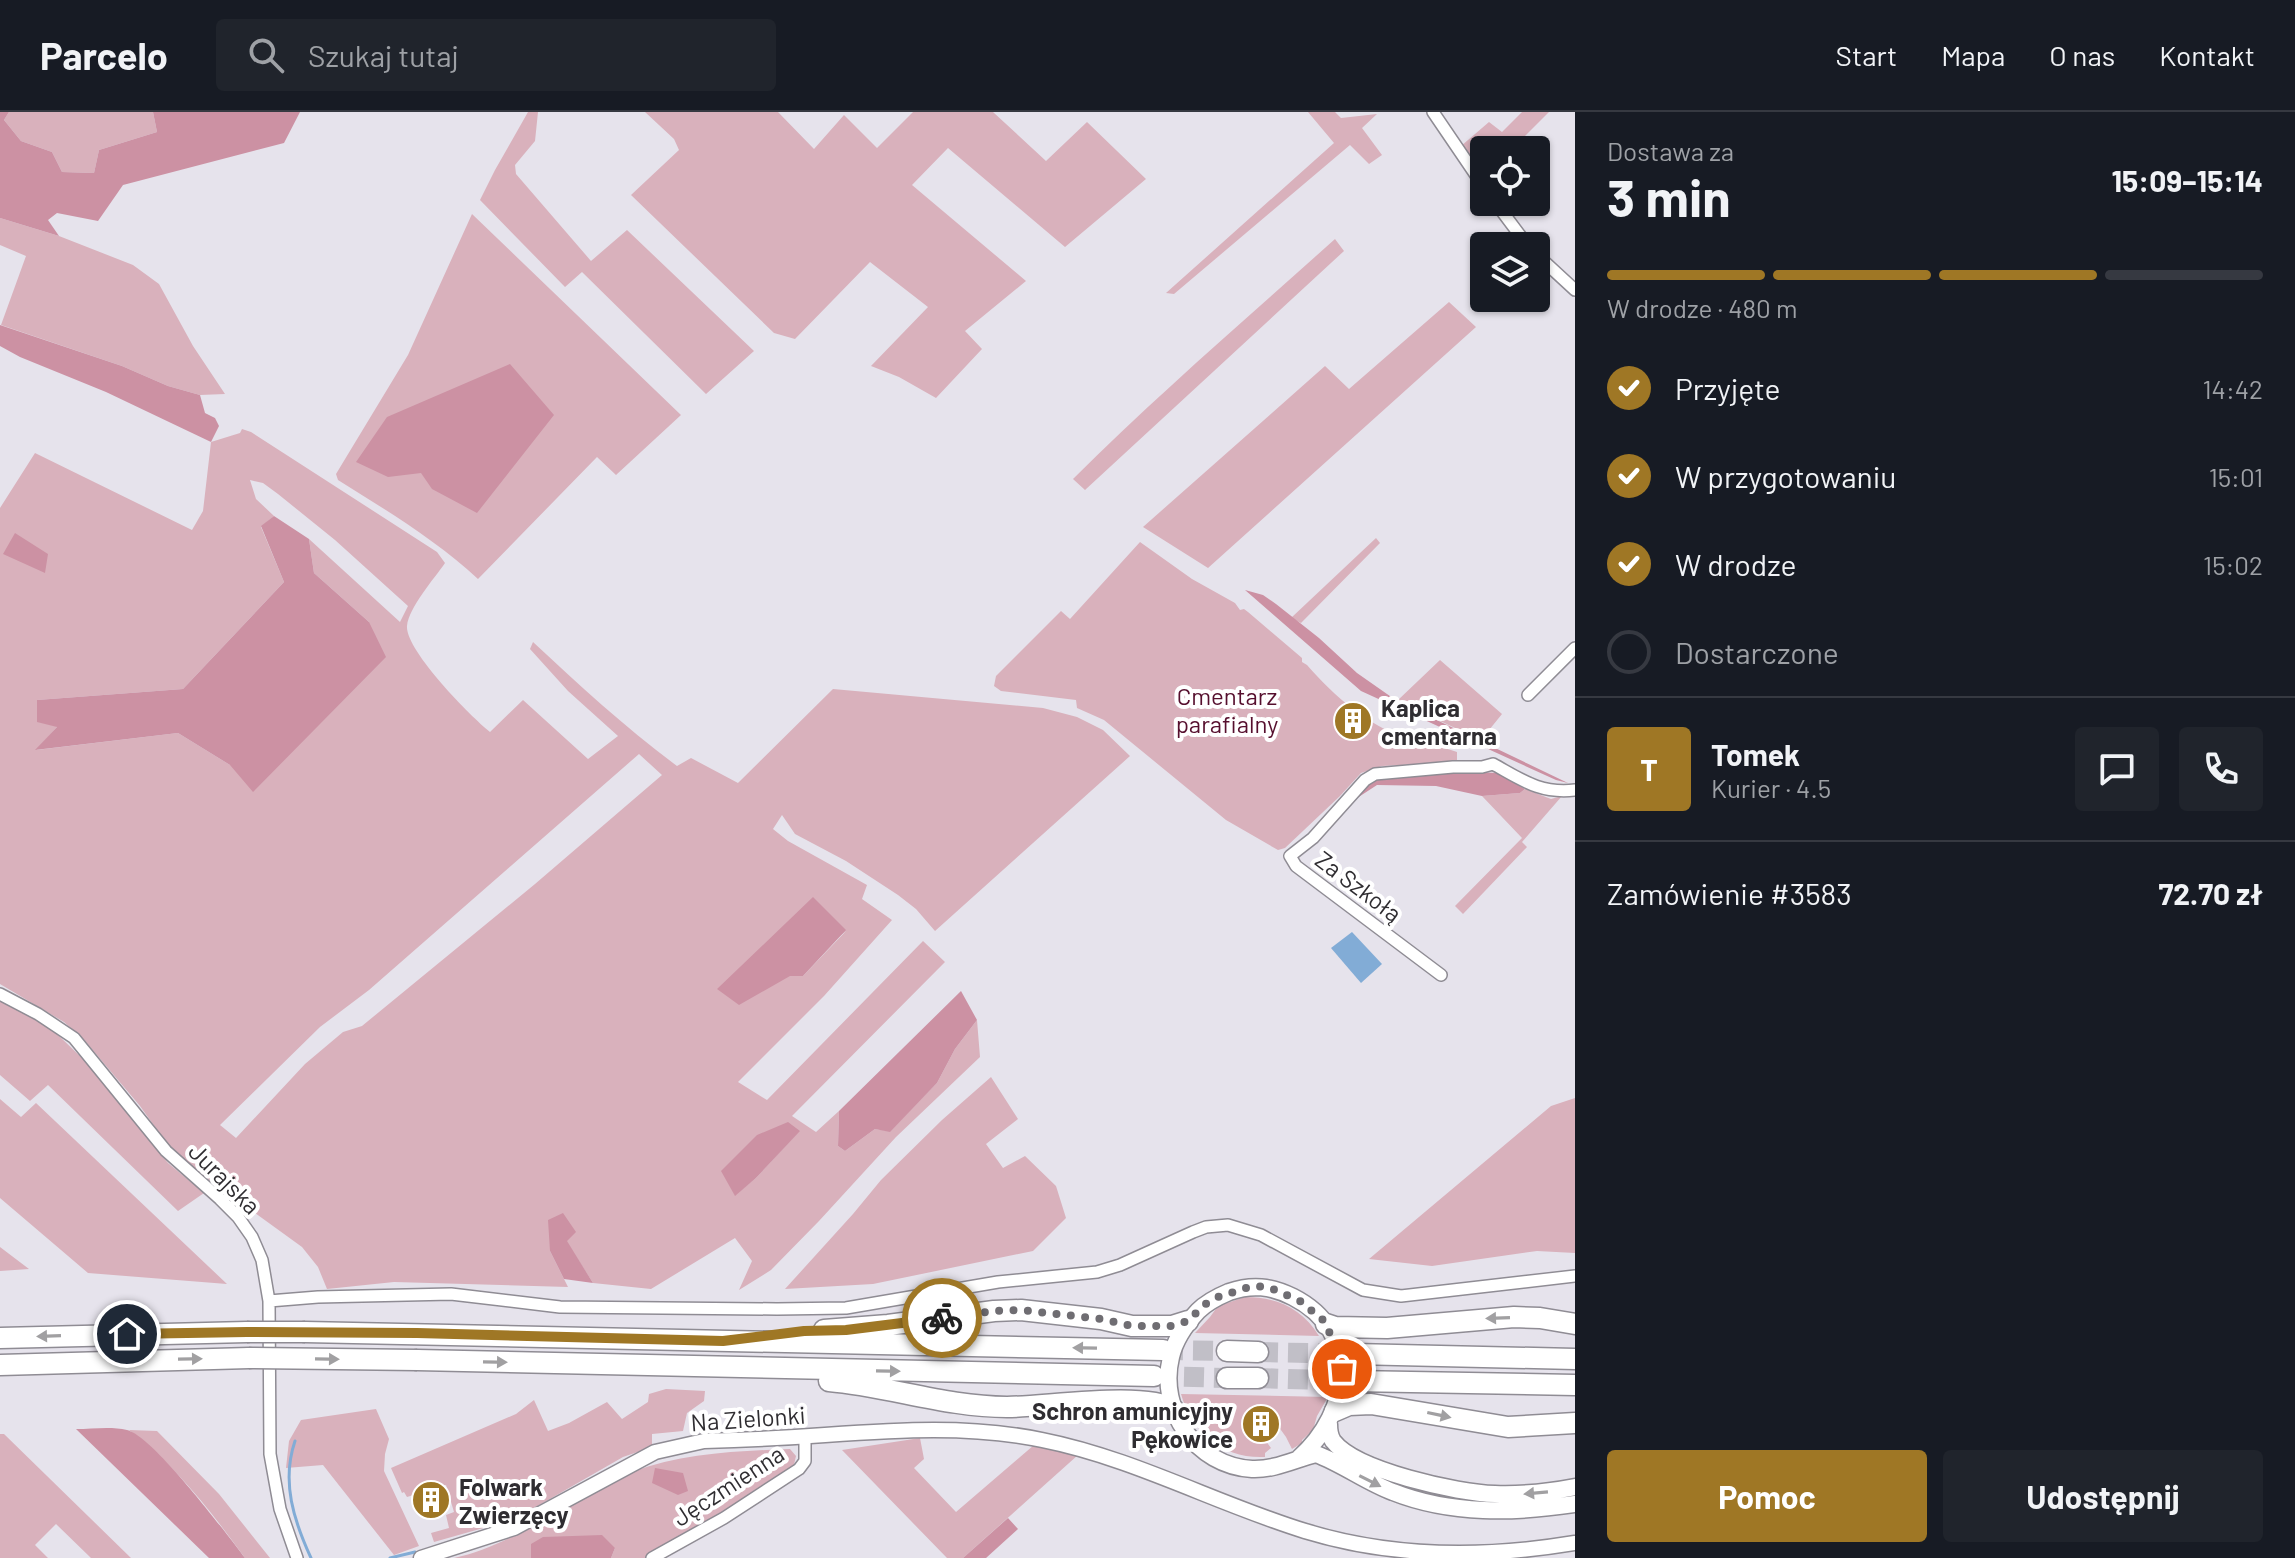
<!DOCTYPE html>
<html lang="pl">
<meta charset="utf-8">
<style>
:root{--surface:#171b24;--page:#20242c;--text:#f1f3f6;--muted:#9ea1a6;--line:#363941;--accent:#9f7725}
body{margin:0;font-family:Barlow,sans-serif;background:var(--page);color:var(--text);height:100vh;display:flex;flex-direction:column;font-size:30px;white-space:nowrap}
*{box-sizing:border-box;margin:0}
p{font-size:26px;color:var(--muted)}
.icon{flex:none;width:44px;height:44px;fill:none;stroke:currentColor;stroke-width:2;stroke-linecap:round;stroke-linejoin:round}
.map{position:relative;flex:1;overflow:hidden}
.drawer{display:flex;flex-direction:column;background:var(--surface);width:720px}
.drawer>*{flex:none}
.buttons{position:absolute;left:1470px;top:24px;display:grid;gap:16px}
.buttons a{display:grid;place-items:center;width:80px;height:80px;border-radius:8px;background:var(--surface);box-shadow:0 2px 6px #0004;font-size:40px}
.pin{position:absolute;display:grid;place-items:center;width:68px;height:68px;color:#fff;margin:-34px;border:4px solid #fff;border-radius:50%;box-shadow:0 2px 8px #0007}
.courier{position:absolute;display:grid;place-items:center;width:80px;height:80px;margin:-40px;border:6px solid #9f7725;border-radius:50%;background:#fff;color:#222;box-shadow:0 2px 10px #0007}
.overview em{font-style:normal;font-weight:700}
.overview div{display:flex;flex-direction:column-reverse}
.overview{display:flex;align-items:center;justify-content:space-between;height:136px;padding:0 32px}
h1{font-size:52px;font-weight:700;line-height:60px}
.bar{display:grid;grid-template-columns:repeat(4,1fr);gap:12px 8px;align-content:center;height:96px;padding:0 32px}
.bar i{height:10px;border-radius:6px;background:var(--line)}
.bar .current{background:var(--accent)}
.bar p{grid-column:span 4}
.line{display:flex;align-items:center;gap:20px;padding:0 32px;border-top:2px solid var(--line)}
.line div{flex:1}
.round{display:grid;place-items:center;flex:none;width:84px;height:84px;border-radius:8px;background:var(--page)}
ol{padding:0 32px;list-style:none}
li{display:flex;align-items:center;gap:24px;height:88px}
li p{margin-inline-start:auto}
li .icon{padding:8px;border-radius:50%;background:var(--accent);color:#fff;stroke-width:4}
li:last-child{color:var(--muted)}
li i{width:44px;height:44px;border:4px solid var(--line);border-radius:50%}
.cta{display:flex;gap:16px;margin-top:auto;padding:16px 32px}
.cta a{flex:1;height:92px;border-radius:8px;background:var(--accent);color:#fff;font-size:32px;font-weight:700;line-height:92px;text-align:center}
.cta a+a{background:var(--page);color:var(--text)}
header{display:flex;align-items:center;gap:48px;box-sizing:border-box;height:112px;padding:0 40px;background:var(--surface);border-bottom:2px solid var(--line)}
header strong{font-size:38px}
nav{display:flex;gap:44px;margin-inline-start:auto;font-size:28px}
.search{width:560px;height:72px;background:var(--page);display:flex;align-items:center;gap:20px;box-sizing:border-box;padding:0 28px;border-radius:8px;color:var(--muted);font-size:30px}
main{display:flex;flex:1;min-height:0}
.map>svg:first-child{display:block}
</style>
<header>
<strong>Parcelo</strong>
<div class="search"><svg class="icon" aria-label="search" viewBox="0 0 24 24"><circle cx="10" cy="10" r="6"/><path d="M15 15l6 6"/></svg>Szukaj tutaj</div>
<nav><a>Start</a><a>Mapa</a><a>O nas</a><a>Kontakt</a></nav>
</header>
<main>
<div class="map">
<svg width="1575" height="1446" viewBox="0 0 1575 1446">
<rect width="100%" height="100%" fill="#e6e3ec"/>
<!-- green -->
<path fill="#d9b1bc" fill-rule="evenodd" d="M 9,0 L 153,0 L 157,20 L 99,38 L 94,61 L 62,60 L 52,40 L 21,29 L 4,8 Z
M 528,0 L 538,0 L 535,29 L 515,53 L 516,62 L 591,149 L 627,118 L 754,239 L 706,282 L 582,160 L 565,175 L 480,88 L 495,58 Z
M 645,0 L 778,0 L 814,37 L 844,3 L 877,36 L 913,0 L 993,0 L 1046,49 L 1087,10 L 1146,67 L 1065,135 L 948,36 L 912,73 L 1026,169 L 965,219 L 982,237 L 936,286 L 899,265 L 871,254 L 928,195 L 870,150 L 795,227 L 774,221 L 631,83 L 679,38 L 674,27 Z
M 1308,0 L 1335,0 L 1341,6 L 1377,2 L 1362,16 L 1382,43 L 1369,52 L 1350,33 L 1174,182 L 1166,181 L 1334,31 Z
M 1522,0 L 1549,0 L 1511,38 L 1484,38 L 1484,65 L 1461,34 L 1489,10 L 1502,20 Z
M 472,102 L 681,303 L 616,363 L 597,345 L 478,467 C 436,428 386,398 338,368 L 336,362 L 408,243 Z
M 0,106 L 59,124 L 133,153 L 159,172 L 193,234 L 225,282 L 200,283 L 168,274 L 122,254 L 1,213 L 26,144 L 0,133 Z
M 1335,127 L 1344,139 L 1085,378 L 1073,367 C 1157,283 1247,206 1335,127 Z
M 1449,190 L 1476,215 L 1208,456 L 1143,415 L 1325,254 L 1349,277 Z
M 242,317 L 251,320 L 437,440 L 445,451 C 434,467 409,495 407,514 C 405,538 471,605 490,620 L 523,588 L 588,647 L 618,624 L 568,579 L 530,537 L 533,530 C 580,574 626,616 677,654 L 691,646 L 738,671 L 833,577 L 1043,596 L 1077,605 L 1103,618 L 1130,644 L 935,819 L 916,797 L 898,783 L 846,749 L 795,722 L 782,703 L 773,717 L 788,729 L 867,773 L 862,787 L 892,808 L 824,884 L 738,970 L 767,988 L 923,829 L 945,850 L 792,1004 L 816,1020 L 839,999 L 838,1034 L 845,1039 L 875,1017 L 890,1019 L 937,971 L 955,937 L 977,908 L 980,945 L 896,1025 L 819,1109 L 771,1158 L 739,1178 L 752,1149 L 735,1126 L 651,1177 L 593,1171 L 566,1129 L 550,1139 L 568,1175 L 394,1170 L 327,1177 L 318,1155 L 302,1135 L 193,1056 L 165,1029 L 140,994 L 85,929 L 64,910 L 0,872 L 0,396 L 35,341 L 192,418 L 203,399 L 211,330 L 240,321 ZM 250,368 L 263,371 L 278,382 L 335,428 L 408,494 L 400,510 L 309,427 L 314,461 L 369,510 L 230,653 L 178,621 L 36,638 L 57,615 L 37,588 L 183,577 L 284,470 L 261,415 L 274,404 L 256,387 ZM 639,642 L 662,663 L 535,772 L 362,914 L 343,920 L 305,952 L 236,1026 L 220,1013 L 320,915 L 369,878 ZM 846,819 L 803,864 L 790,864 ZM 799,1019 L 756,1066 L 735,1083 L 722,1059 Z
M 1376,426 L 1380,431 L 1301,511 L 1291,506 Z
M 1140,430 L 1192,467 L 1235,491 L 1240,498 L 1244,497 L 1248,500 L 1302,546 L 1302,550 L 1307,553 C 1335,585 1367,613 1408,627 C 1424,632 1441,634 1457,640 L 1457,650 L 1382,654 L 1361,661 L 1340,684 L 1285,736 L 1278,738 L 1226,708 L 1104,608 L 1077,596 L 1076,588 L 1001,579 L 994,574 L 996,564 L 1061,499 L 1070,507 Z
M 1440,548 L 1502,602 L 1481,628 L 1397,589 Z
M 1525,677 L 1551,687 L 1562,684 L 1522,730 L 1527,735 L 1463,802 L 1455,794 L 1522,726 L 1482,684 L 1520,681 Z
M 0,888 L 21,898 L 57,922 L 83,947 L 168,1051 L 204,1081 L 178,1099 L 48,973 L 30,989 L 0,963 Z
M 991,965 L 1018,1007 L 986,1032 L 1003,1056 L 1025,1044 L 1056,1074 L 1066,1106 L 1033,1139 L 873,1172 L 785,1177 L 853,1102 L 881,1068 L 942,1008 Z
M 1575,986 L 1575,1141 L 1537,1139 L 1432,1154 L 1369,1147 L 1551,994 Z
M 0,987 L 21,1005 L 36,991 L 227,1172 L 88,1161 L 0,1086 Z
M 0,1135 L 29,1157 L 0,1159 Z
M 1245,1185 C 1276,1185 1302,1196 1319,1224 L 1195,1221 L 1210,1205 L 1218,1194 Z
M 666,1277 L 705,1279 L 704,1289 L 687,1301 L 683,1319 L 652,1322 L 652,1335 L 623,1345 L 515,1407 L 434,1430 L 431,1421 L 449,1416 L 446,1403 L 454,1400 L 446,1373 L 407,1385 L 404,1380 L 402,1381 L 391,1356 L 516,1302 L 534,1288 L 548,1319 L 569,1311 L 607,1290 L 622,1307 L 648,1290 L 649,1282 Z
M 1181,1282 L 1328,1285 L 1317,1304 L 1313,1318 L 1302,1328 L 1302,1331 L 1292,1337 L 1286,1325 L 1268,1300 L 1248,1314 L 1255,1324 L 1260,1321 L 1271,1336 L 1265,1341 L 1265,1345 C 1223,1347 1192,1321 1181,1282 Z
M 376,1297 L 389,1327 L 385,1342 L 384,1359 L 419,1434 L 394,1443 L 323,1353 L 286,1356 L 289,1329 L 301,1308 Z
M 129,1318 L 157,1319 L 219,1382 L 270,1446 L 245,1446 C 211,1399 175,1353 129,1318 Z
M 0,1322 L 4,1322 L 131,1446 L 91,1446 L 56,1412 L 35,1433 L 48,1446 L 0,1446 Z
M 920,1326 L 924,1347 L 914,1356 L 956,1400 L 1041,1327 L 1078,1343 L 963,1446 L 947,1446 L 842,1338 Z
M 790,1337 L 796,1344 L 793,1357 L 720,1405 L 648,1446 L 611,1446 L 615,1436 L 532,1432 L 531,1446 L 454,1446 C 502,1436 551,1403 593,1380 C 606,1373 618,1365 632,1360 C 683,1341 736,1339 790,1337 Z"/>
<!-- forest -->
<path fill="#cc91a3" d="M 0,0 L 9,0 L 4,8 L 21,29 L 52,40 L 62,60 L 94,61 L 99,38 L 157,20 L 153,0 L 300,0 L 284,31 L 123,73 L 98,109 L 57,101 L 48,108 L 59,124 L 0,106 Z
M 0,213 L 122,254 L 168,274 L 200,283 L 205,301 L 215,306 L 219,314 L 211,330 L 106,280 L 20,245 L 0,234 Z
M 510,252 L 554,303 L 477,401 L 432,377 L 421,361 L 388,365 L 356,350 L 387,305 Z
M 274,404 L 309,427 L 314,461 L 369,510 L 386,545 L 253,680 L 230,653 L 178,621 L 35,638 L 57,615 L 37,610 L 37,588 L 183,577 L 284,470 L 261,414 Z
M 15,421 L 48,442 L 45,461 L 3,442 Z
M 1245,478 L 1263,483 L 1276,492 L 1319,526 L 1357,561 L 1397,589 L 1568,671 L 1556,668 L 1361,579 Z
M 1453,659 L 1498,661 L 1525,677 L 1520,681 L 1482,684 L 1436,674 L 1377,673 L 1351,690 L 1365,672 L 1376,666 Z
M 813,785 L 846,818 L 803,864 L 790,864 L 739,893 L 717,877 Z
M 961,879 L 977,908 L 955,937 L 937,971 L 890,1020 L 875,1017 L 845,1039 L 838,1034 L 839,999 Z
M 788,1010 L 800,1019 L 756,1066 L 735,1084 L 721,1059 L 757,1023 Z
M 563,1101 L 576,1120 L 567,1129 L 593,1171 L 564,1167 L 550,1139 L 548,1108 Z
M 76,1317 C 92,1317 111,1314 127,1318 C 153,1324 226,1421 245,1446 L 209,1446 Z
M 655,1356 L 683,1361 L 688,1379 L 678,1383 L 652,1371 Z
M 1008,1406 L 1018,1417 L 986,1446 L 963,1446 Z
M 602,1423 L 615,1436 L 611,1446 L 531,1446 L 531,1432 L 543,1425 Z"/>
<!-- water -->
<path fill="#82acd6" d="M 1352,820 L 1382,852 L 1361,871 L 1331,836 Z"/>
<g fill="none" stroke-linecap="round" stroke-linejoin="round">
<!-- stream -->
<path stroke="#82acd6" stroke-width="3" d="M 295,1329 C 281,1370 294,1409 311,1446
M 390,1446 L 415,1440"/>
<!-- motorway-tunnel -->
<path stroke="#c1bfc7" stroke-width="20" stroke-dasharray="20 10" stroke-linecap="butt" d="M 1163,1238 L 1227,1239
M 1258,1240 L 1354,1242
M 1154,1264 L 1227,1266
M 1258,1266 L 1353,1269"/>
<defs>
<path id="minor" d="M 1433,0 L 1484,75
M 1495,90 L 1528,134
M 1536,142 L 1575,178
M 1528,583 L 1575,536
M 1441,863 L 1296,754 L 1290,744 L 1313,726 L 1365,668 L 1375,662 L 1453,655 L 1482,655 L 1493,652 C 1522,668 1540,682 1575,678
M 0,882 L 38,902 L 74,926 L 166,1039 L 220,1087 L 238,1105 L 252,1125 L 262,1148 L 269,1189 L 270,1342 L 280,1397 L 297,1446
M 269,1189 L 318,1185 L 451,1182 L 560,1195 L 777,1197 L 846,1196 L 998,1170 L 1097,1160 L 1120,1153 L 1193,1120 L 1206,1115 L 1228,1113 L 1261,1123 L 1363,1178 L 1401,1184 L 1575,1164
M 652,1446 L 724,1406 L 799,1357 L 805,1349 L 805,1324"/>
<path id="tertiary" d="M 421,1446 L 514,1416 L 655,1340 L 704,1329 C 744,1328 784,1326 825,1323 C 897,1318 970,1313 1042,1328 C 1133,1346 1217,1392 1305,1419 C 1393,1446 1485,1446 1575,1431"/>
<path id="secondary" d="M 1329,1312 C 1329,1318 1329,1323 1333,1329 C 1356,1359 1458,1381 1495,1382 C 1522,1383 1549,1380 1575,1375
M 1299,1346 C 1351,1300 1362,1220 1293,1185 C 1271,1174 1252,1172 1229,1180 C 1217,1185 1207,1190 1198,1199 C 1185,1213 1175,1227 1171,1245 C 1158,1298 1196,1354 1252,1357 C 1275,1358 1295,1347 1316,1342 C 1343,1352 1366,1370 1393,1380 C 1451,1403 1515,1401 1575,1392"/>
<path id="motorway" d="M 1326,1212 L 1335,1215 L 1387,1216 L 1514,1205 L 1540,1206 L 1575,1212
M 824,1218 L 888,1213 L 994,1199 L 1021,1198 L 1101,1207 L 1132,1214 L 1172,1214 L 1188,1209
M 305,1220 L 1163,1238
M 0,1226 L 247,1220
M 1227,1239 L 1258,1240
M 1354,1242 L 1575,1247
M 417,1248 L 1154,1264
M 0,1253 L 249,1246
M 1227,1266 L 1258,1266
M 829,1269 C 888,1274 947,1295 1007,1295 C 1044,1295 1145,1279 1173,1297
M 1353,1269 L 1575,1273
M 1335,1299 L 1349,1293 L 1371,1292 L 1508,1315 L 1575,1311"/>
</defs>
<!-- minor casing -->
<use href="#minor" stroke="#8f8c94" stroke-width="14"/>
<!-- tertiary casing -->
<use href="#tertiary" stroke="#8f8c94" stroke-width="17"/>
<!-- secondary casing -->
<use href="#secondary" stroke="#8f8c94" stroke-width="19"/>
<!-- motorway casing -->
<use href="#motorway" stroke="#8f8c94" stroke-width="23"/>
<!-- minor -->
<use href="#minor" stroke="#fff" stroke-width="11"/>
<!-- tertiary -->
<use href="#tertiary" stroke="#fff" stroke-width="14"/>
<!-- secondary -->
<use href="#secondary" stroke="#fff" stroke-width="16"/>
<!-- motorway -->
<use href="#motorway" stroke="#fff" stroke-width="20"/>
<defs>
<path id="motorway-bridge" d="M 247,1220 L 305,1220
M 249,1246 L 417,1248"/>
</defs>
<!-- motorway-bridge casing -->
<use href="#motorway-bridge" stroke="#8f8c94" stroke-width="23" stroke-linecap="butt"/>
<!-- motorway-bridge -->
<use href="#motorway-bridge" stroke="#fff" stroke-width="20"/>
</g>
<!-- one-way arrows -->
<defs><path id="oneway-solid" d="M-6-.8H1V-3.2L6.5 0L1 3.2V.8H-6Z" transform="scale(2)"/></defs>
<g fill="#a1a0a2">
<use href="#oneway-solid" transform="translate(1498 1206) rotate(178)"/>
<use href="#oneway-solid" transform="translate(49 1224) rotate(178)"/>
<use href="#oneway-solid" transform="translate(1085 1236) rotate(-179)"/>
<use href="#oneway-solid" transform="translate(190 1247) rotate(-1)"/>
<use href="#oneway-solid" transform="translate(327 1247) rotate(1)"/>
<use href="#oneway-solid" transform="translate(495 1250) rotate(1)"/>
<use href="#oneway-solid" transform="translate(888 1259) rotate(1)"/>
<use href="#oneway-solid" transform="translate(1439 1303) rotate(12)"/>
<use href="#oneway-solid" transform="translate(1370 1369) rotate(27)"/>
<use href="#oneway-solid" transform="translate(1536 1381) rotate(175)"/>
</g>
<g fill="none" stroke-linecap="round" stroke-linejoin="round">
<!-- done -->
<path stroke="#6f6d72" stroke-width="8" stroke-dasharray="0 14.4" d="M 942,1206 L 994,1199 L 1021,1198 L 1101,1207 L 1132,1214 L 1172,1214 L 1188,1209 L 1204,1193 L 1215,1186 L 1252,1174 L 1268,1175 L 1300,1189 L 1323,1208 L 1336,1233 L 1342,1257"/>
<!-- route -->
<path stroke="#9f7725" stroke-width="10" d="M 127,1222 L 247,1220 L 417,1221 L 723,1229 L 804,1219 L 846,1218 L 942,1206"/>
</g>
<!-- icons -->
<defs>
<symbol id="building-disc" viewBox="-11 -11 22 22"><circle r="9.5" fill="#9f7725" stroke="#fff"/><path d="M-4-6H4V6H1V3H-1V6H-4ZM-2.5-4.3h1.7v1.8h-1.7ZM.8-4.3h1.7v1.8H.8ZM-2.5-1h1.7V.8h-1.7ZM.8-1h1.7V.8H.8Z" fill="#fff"/></symbol>
</defs>
<g fill-rule="evenodd">
<use href="#building-disc" x="1331" y="587" width="44" height="44"/>
<use href="#building-disc" x="1239" y="1290" width="44" height="44"/>
<use href="#building-disc" x="409" y="1366" width="44" height="44"/>
</g>
<g text-anchor="middle" dominant-baseline="central" stroke-width="8" stroke-linejoin="round" paint-order="stroke">
<!-- park labels -->
<g font-size="24" fill="#560f2e" stroke="#fff">
<text x="1227" y="583">Cmentarz<tspan x="1227" dy="28">parafialny</tspan></text>
</g>
<!-- poi labels -->
<g font-size="24" font-weight="bold" fill="#2f2d31" stroke="#fff" text-anchor="start">
<text x="1381" y="595">Kaplica<tspan x="1381" dy="28">cmentarna</tspan></text>
<text x="1233" y="1298" text-anchor="end">Schron amunicyjny<tspan x="1233" dy="28">Pękowice</tspan></text>
<text x="459" y="1374">Folwark<tspan x="459" dy="28">Zwierzęcy</tspan></text>
</g>
<!-- street labels -->
<g font-size="24" fill="#2f2d31" stroke="#fff">
<text transform="translate(1359 774) rotate(37)">Za Szkołą</text>
<text transform="translate(225 1066) rotate(45)">Jurajska</text>
<text transform="translate(748 1306) rotate(-4)">Na Zielonki</text>
<text transform="translate(728 1373) rotate(-33)">Jęczmienna</text>
</g>
</g>
</svg>
<div class="buttons">
<a><svg class="icon" aria-label="locate" viewBox="0 0 24 24"><circle cx="12" cy="12" r="6"/><path d="M12 2v4M12 18v4M2 12h4M18 12h4"/></svg></a>
<a><svg class="icon" aria-label="layers" viewBox="0 0 24 24"><path d="M12 4l9 5-9 5-9-5zM3 14l9 5 9-5"/></svg></a>
</div>
<div class="pin" style="left:1342px;top:1257px;background:#ea580c"><svg class="icon" aria-label="bag" viewBox="0 0 24 24"><path d="M5 8h14l-1 12H6zM9 8a3 3 0 0 1 6 0"/></svg></div>
<div class="pin" style="left:127px;top:1222px;background:#1f2937"><svg class="icon" aria-label="home" viewBox="0 0 24 24"><path d="M3 11l9-7 9 7M6 9v11h12V9"/></svg></div>
<div class="courier" style="left:942px;top:1206px"><svg class="icon" aria-label="bike" viewBox="0 0 24 24"><circle cx="6" cy="16" r="4"/><circle cx="18" cy="16" r="4"/><path d="M6 16l4-8h5l3 8M10 8l3 8H6M13 5h3"/></svg></div>
</div>
<section class="drawer">
<div class="overview"><div><h1>3 min</h1><p>Dostawa za</p></div><em>15:09–15:14</em></div>
<div class="bar"><i class="current"></i><i class="current"></i><i class="current"></i><i></i><p>W drodze · 480 m</p></div>
<ol>
<li><svg class="icon" aria-label="check" viewBox="0 0 24 24"><path d="M5 12l5 5 9-10"/></svg>Przyjęte<p>14:42</p></li>
<li><svg class="icon" aria-label="check" viewBox="0 0 24 24"><path d="M5 12l5 5 9-10"/></svg>W przygotowaniu<p>15:01</p></li>
<li><svg class="icon" aria-label="check" viewBox="0 0 24 24"><path d="M5 12l5 5 9-10"/></svg>W drodze<p>15:02</p></li>
<li><i></i>Dostarczone</li>
</ol>
<div class="line" style="height:144px"><b class="round" style="background:var(--accent);color:#fff">T</b><div><b>Tomek</b><p>Kurier · 4.5</p></div><a class="round"><svg class="icon" aria-label="chat" viewBox="0 0 24 24"><path d="M4 5h16v11H9l-5 4z"/></svg></a><a class="round"><svg class="icon" aria-label="phone" viewBox="0 0 24 24"><path d="M5 4h4l2 5-3 2q2 4 5 5l2-3 5 2v4C11 20 4 13 5 4z"/></svg></a></div>
<div class="line" style="height:104px"><div>Zamówienie #3583</div><b>72.70 zł</b></div>
<div class="cta"><a>Pomoc</a><a>Udostępnij</a></div>
</section>
</main>
